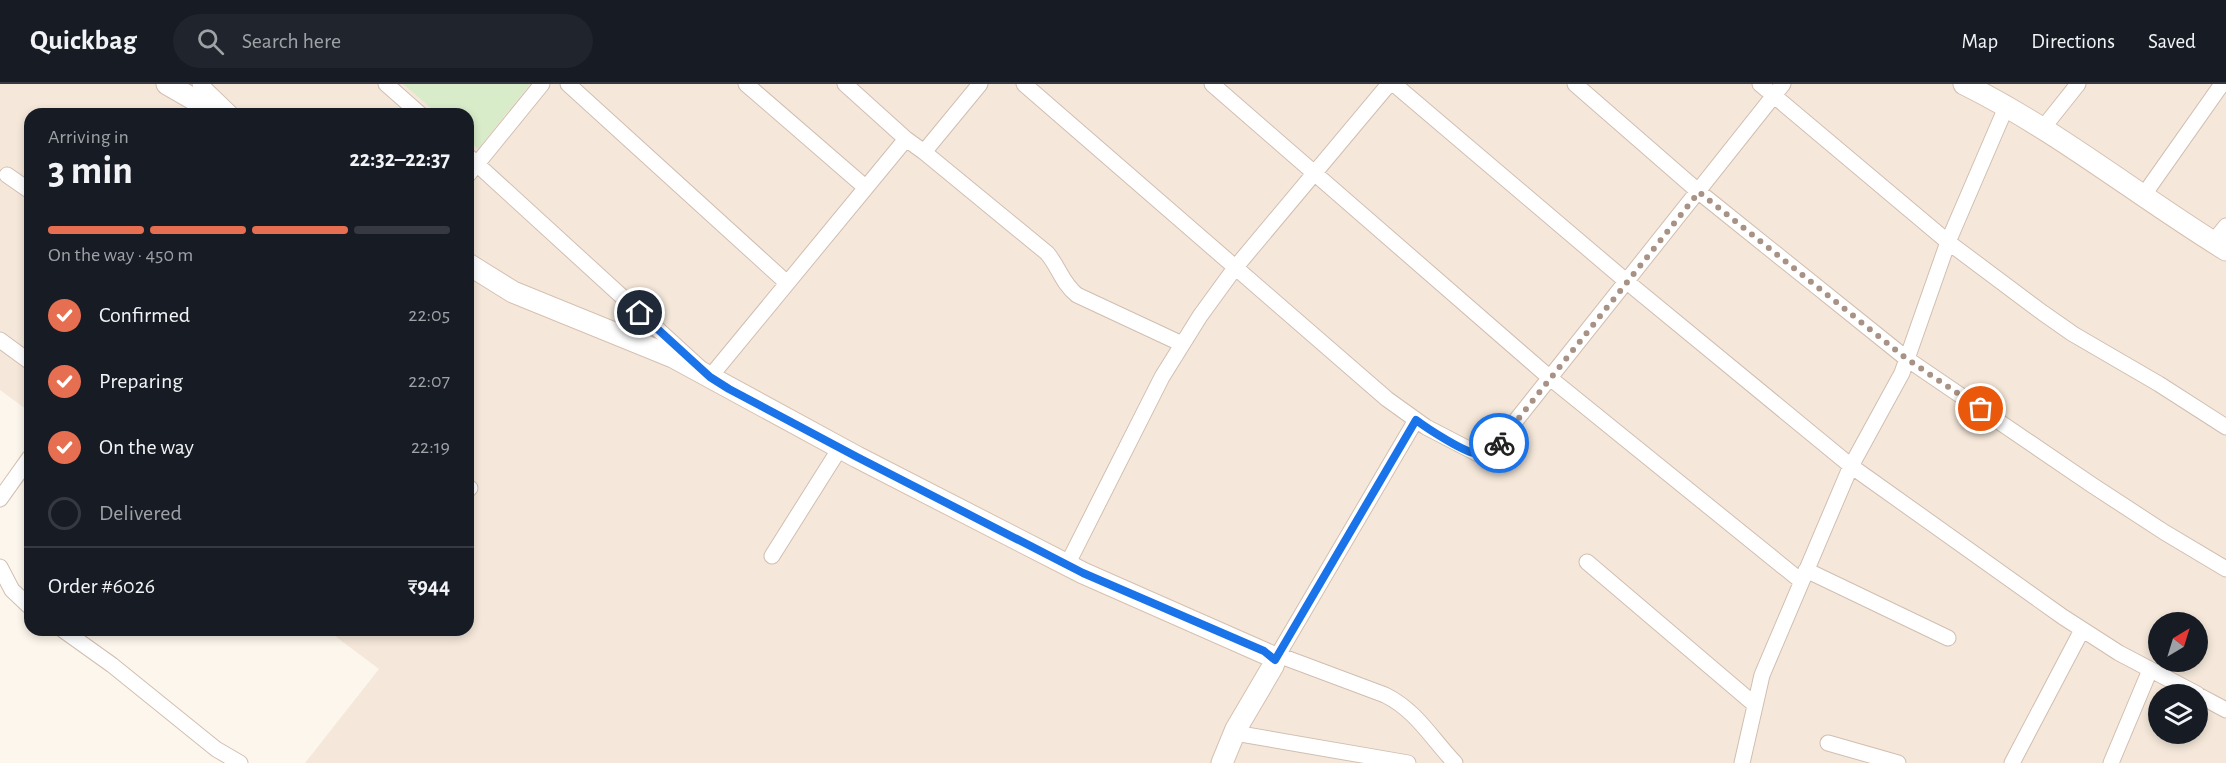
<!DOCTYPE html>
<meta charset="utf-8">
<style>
:root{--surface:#171b24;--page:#20242c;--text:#f1f3f6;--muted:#9ea1a6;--line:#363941;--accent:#e76f51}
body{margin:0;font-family:"Alegreya Sans",sans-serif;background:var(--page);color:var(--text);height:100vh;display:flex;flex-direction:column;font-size:22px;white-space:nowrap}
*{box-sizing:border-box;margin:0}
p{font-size:20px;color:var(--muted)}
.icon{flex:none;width:33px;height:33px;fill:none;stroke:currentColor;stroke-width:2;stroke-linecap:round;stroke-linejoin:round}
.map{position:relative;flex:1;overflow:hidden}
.panel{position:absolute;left:24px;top:24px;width:450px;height:528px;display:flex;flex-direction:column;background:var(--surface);border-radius:18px;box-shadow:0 3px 9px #0003}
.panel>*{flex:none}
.needle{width:39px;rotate:38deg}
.fabs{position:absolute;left:2148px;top:528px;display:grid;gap:12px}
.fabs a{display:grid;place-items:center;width:60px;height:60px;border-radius:50%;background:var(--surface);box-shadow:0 3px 9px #0003;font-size:30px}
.pin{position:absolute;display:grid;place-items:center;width:51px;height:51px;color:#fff;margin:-26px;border:3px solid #fff;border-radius:50%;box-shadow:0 2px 6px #0007}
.courier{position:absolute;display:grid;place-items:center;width:60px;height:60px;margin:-30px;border:4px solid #1a73e8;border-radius:50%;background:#fff;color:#222;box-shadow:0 2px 8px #0007}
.headline em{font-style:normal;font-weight:700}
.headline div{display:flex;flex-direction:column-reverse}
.headline{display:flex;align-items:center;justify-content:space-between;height:102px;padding:0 24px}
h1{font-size:39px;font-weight:700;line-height:45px}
.bar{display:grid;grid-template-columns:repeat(4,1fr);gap:9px 6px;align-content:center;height:72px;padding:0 24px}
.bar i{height:8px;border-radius:4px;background:var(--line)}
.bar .selected{background:var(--accent)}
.bar p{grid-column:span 4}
.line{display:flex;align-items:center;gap:15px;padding:0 24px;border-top:2px solid var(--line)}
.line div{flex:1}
ol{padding:0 24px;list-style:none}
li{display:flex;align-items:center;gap:18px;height:66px}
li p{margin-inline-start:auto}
li .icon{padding:6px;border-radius:50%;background:var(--accent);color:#fff;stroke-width:4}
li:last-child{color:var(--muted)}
li i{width:33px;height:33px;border:3px solid var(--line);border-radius:50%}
header{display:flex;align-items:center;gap:36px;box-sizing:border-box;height:84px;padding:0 30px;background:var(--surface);border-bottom:2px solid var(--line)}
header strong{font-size:28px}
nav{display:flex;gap:33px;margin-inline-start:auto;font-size:21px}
.search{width:420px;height:54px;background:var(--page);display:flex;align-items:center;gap:15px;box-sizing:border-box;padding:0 21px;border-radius:33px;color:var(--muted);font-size:22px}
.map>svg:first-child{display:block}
</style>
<header>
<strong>Quickbag</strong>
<div class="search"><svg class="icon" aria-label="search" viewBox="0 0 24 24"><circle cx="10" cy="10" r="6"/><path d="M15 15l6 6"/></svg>Search here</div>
<nav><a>Map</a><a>Directions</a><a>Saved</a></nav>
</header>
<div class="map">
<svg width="2226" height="679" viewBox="0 0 2226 679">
<rect width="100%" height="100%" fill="#fdf6ec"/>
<!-- residential -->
<path fill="#f5e8da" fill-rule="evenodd" d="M 0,0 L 2226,0 L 2226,679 L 305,679 L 379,585 L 327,546 L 468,546 L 468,30 L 30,30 L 30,328 L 0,306 ZM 2158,538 L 2198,538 L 2198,578 L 2158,578 ZM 2158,610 L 2198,610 L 2198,650 L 2158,650 Z"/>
<!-- pitch -->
<path fill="#d8ecc9" d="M 403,0 L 530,0 L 478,65 L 468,56 L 468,30 L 438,30 Z"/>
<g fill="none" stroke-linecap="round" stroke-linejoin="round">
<defs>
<path id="street" d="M 200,0 L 231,30
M 386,0 L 420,30
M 568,0 L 787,199
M 746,0 L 865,103
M 845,0 L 906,55
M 1024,0 L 1387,315 L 1426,343 L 1478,370 L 1485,369 L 1498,359 L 1783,0
M 1212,0 L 1550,294 L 1801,497
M 1394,0 L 1626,197 L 1851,382 L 2063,533 L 2119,569 L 2197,610
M 1575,0 L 1699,108 L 1907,275 L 2092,401 L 2164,448 L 2226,485
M 1760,0 L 1948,158 L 2043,229 L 2073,250 L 2159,300 L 2226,343
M 2043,44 L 2078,0
M 924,68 L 1047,169 C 1059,183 1062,199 1077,211 L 1182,260
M 468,72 L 710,293 L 906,55 L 924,68 L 980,0
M 7,91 L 30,107
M 468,91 L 542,0
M 2143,112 L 2222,0
M 2213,158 L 2226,142
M 0,256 L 30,278
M 468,406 L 470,404
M 0,415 L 30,373
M 772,472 L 840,364
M 1587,478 L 1754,620
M 1067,481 L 1162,293 L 1200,232 L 1235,184 L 1389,0
M 0,483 L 12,506 L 30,523
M 1806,486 L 1948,554
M 63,546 L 112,581 L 216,665 L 240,679
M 1278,571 L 1385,611 C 1417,627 1431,654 1455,679
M 1275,576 L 1416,336
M 2198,611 L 2226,626
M 1235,649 L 1408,679
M 1828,659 L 1898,679
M 1742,679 L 1762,591 L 1850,384 L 1902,289 L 1948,158 L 2007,21
M 2012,679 L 2082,546
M 2111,679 L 2150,586"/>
<path id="secondary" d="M 167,0 L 219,30
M 1964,0 C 2057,46 2138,112 2226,166
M 468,180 L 513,208 L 673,273 L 857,373 L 1083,489 L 1271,572 L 1275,576 L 1273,582 L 1236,645 L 1222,679"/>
</defs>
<!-- street casing -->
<use href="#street" stroke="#d1beb0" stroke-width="17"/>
<!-- secondary casing -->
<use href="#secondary" stroke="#d6c0b0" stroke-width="23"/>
<!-- street -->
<use href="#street" stroke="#fff" stroke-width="15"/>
<!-- secondary -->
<use href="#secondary" stroke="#fff" stroke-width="21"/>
</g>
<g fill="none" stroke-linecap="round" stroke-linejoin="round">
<!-- done -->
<path stroke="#a89285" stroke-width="6" stroke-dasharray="0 10.8" d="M 1499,359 L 1699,108 L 1907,275 L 1981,325"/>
<!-- route -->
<path stroke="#1a73e8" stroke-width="8" d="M 640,229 L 710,293 L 729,305 L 857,373 L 1083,489 L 1264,567 L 1275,576 L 1416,336 C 1428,345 1465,369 1478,370 C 1486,371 1493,363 1499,359"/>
</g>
</svg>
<div class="fabs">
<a><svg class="needle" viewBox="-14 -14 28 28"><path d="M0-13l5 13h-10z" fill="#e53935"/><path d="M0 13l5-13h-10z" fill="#9ea1a6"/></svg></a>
<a><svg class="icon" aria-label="layers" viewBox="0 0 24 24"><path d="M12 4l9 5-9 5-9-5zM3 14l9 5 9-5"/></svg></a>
</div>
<div class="pin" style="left:1981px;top:325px;background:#ea580c"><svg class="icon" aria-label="bag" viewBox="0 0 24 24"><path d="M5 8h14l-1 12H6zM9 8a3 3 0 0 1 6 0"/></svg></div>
<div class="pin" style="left:640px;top:229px;background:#1f2937"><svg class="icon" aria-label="home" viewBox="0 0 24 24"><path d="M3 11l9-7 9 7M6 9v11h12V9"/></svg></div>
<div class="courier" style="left:1499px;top:359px"><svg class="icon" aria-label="bike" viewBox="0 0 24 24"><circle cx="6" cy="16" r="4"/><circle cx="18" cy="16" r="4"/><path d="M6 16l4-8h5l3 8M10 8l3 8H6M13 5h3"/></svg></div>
<section class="panel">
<div class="headline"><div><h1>3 min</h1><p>Arriving in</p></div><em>22:32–22:37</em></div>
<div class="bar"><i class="selected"></i><i class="selected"></i><i class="selected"></i><i></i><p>On the way · 450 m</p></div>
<ol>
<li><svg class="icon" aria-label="check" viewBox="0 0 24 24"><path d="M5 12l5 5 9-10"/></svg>Confirmed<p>22:05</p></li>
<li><svg class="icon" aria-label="check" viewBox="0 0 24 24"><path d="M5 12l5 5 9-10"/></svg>Preparing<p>22:07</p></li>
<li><svg class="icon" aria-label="check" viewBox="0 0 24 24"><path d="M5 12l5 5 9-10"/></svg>On the way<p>22:19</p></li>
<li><i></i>Delivered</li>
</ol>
<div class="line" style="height:78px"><div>Order #6026</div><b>₹944</b></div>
</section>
</div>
